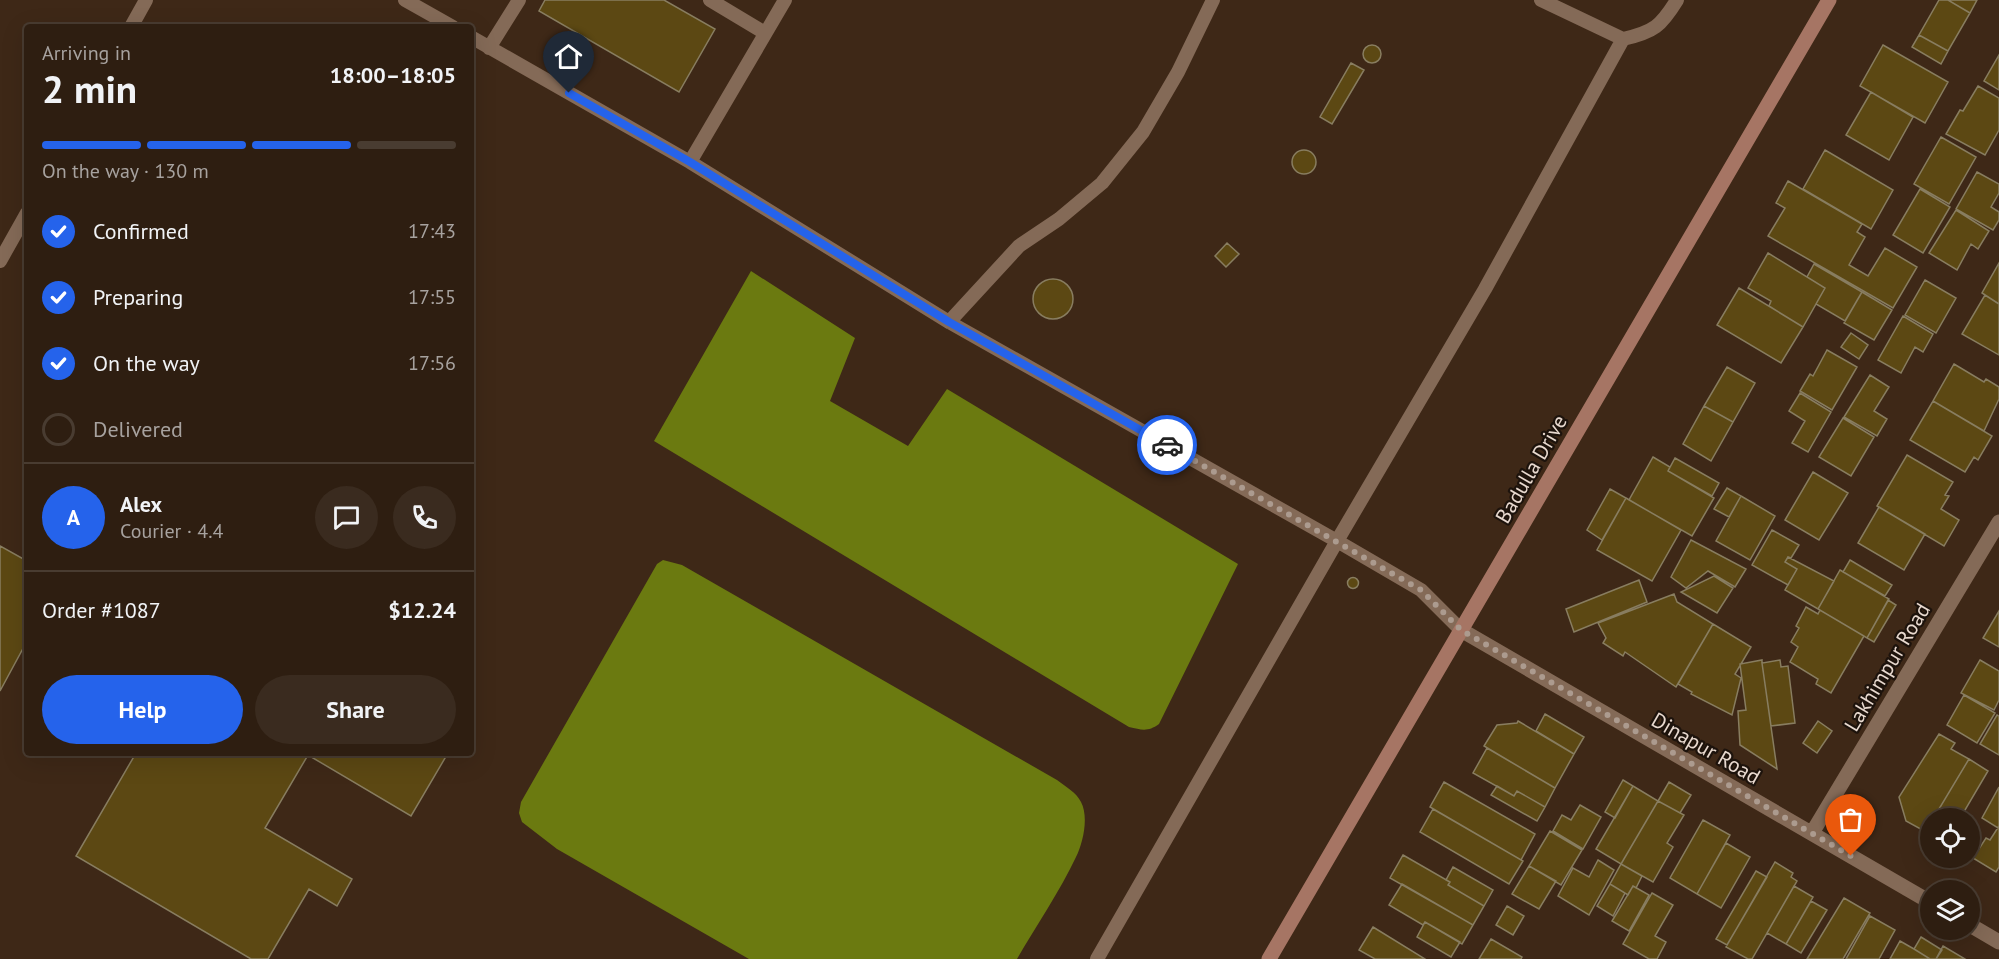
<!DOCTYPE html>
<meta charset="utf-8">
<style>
:root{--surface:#2e1e11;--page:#3a2b1f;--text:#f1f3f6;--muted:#a7a29f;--line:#493c31;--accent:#2563eb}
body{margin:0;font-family:"PT Sans",sans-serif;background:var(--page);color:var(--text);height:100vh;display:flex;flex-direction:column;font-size:22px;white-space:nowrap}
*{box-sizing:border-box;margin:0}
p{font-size:20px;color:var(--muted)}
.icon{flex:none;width:33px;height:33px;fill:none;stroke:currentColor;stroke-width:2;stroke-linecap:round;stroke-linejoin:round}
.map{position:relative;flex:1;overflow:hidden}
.drawer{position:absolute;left:24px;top:24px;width:450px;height:732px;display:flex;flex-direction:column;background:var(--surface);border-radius:6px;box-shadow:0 6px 24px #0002,0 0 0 2px var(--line)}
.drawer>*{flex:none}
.tools{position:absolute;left:1920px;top:808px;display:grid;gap:12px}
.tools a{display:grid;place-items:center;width:60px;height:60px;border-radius:50%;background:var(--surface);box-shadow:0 6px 24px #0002,0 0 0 2px var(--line);font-size:30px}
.pin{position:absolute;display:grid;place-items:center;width:51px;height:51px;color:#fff;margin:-62px -26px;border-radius:50% 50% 50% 0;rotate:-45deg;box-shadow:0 0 6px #0007}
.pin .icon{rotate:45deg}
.courier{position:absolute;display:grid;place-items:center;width:60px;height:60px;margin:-30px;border:4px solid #2563eb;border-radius:50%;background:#fff;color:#222;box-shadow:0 2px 8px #0007}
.summary em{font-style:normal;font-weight:700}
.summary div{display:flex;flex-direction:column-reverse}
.summary{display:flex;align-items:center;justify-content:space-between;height:102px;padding:0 18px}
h1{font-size:39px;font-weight:700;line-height:45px}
.bar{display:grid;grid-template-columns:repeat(4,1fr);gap:9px 6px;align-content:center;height:72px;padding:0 18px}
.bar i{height:8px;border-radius:4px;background:var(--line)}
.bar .on{background:var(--accent)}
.bar p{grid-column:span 4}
.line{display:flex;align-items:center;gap:15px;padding:0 18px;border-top:2px solid var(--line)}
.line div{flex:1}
.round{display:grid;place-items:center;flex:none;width:63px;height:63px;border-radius:32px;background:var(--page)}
ol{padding:0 18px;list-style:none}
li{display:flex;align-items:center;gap:18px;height:66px}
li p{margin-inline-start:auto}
li .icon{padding:6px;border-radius:50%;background:var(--accent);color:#fff;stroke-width:4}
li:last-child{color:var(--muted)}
li i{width:33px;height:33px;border:3px solid var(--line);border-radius:50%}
.cta{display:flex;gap:12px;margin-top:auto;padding:12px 18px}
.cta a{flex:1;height:69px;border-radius:36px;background:var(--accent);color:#fff;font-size:24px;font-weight:700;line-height:69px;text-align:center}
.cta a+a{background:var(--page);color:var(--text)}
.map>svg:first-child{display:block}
</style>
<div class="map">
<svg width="1999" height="959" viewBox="0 0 1999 959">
<rect width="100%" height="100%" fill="#3e2817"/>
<!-- water -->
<path fill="#6b7a10" d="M 751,271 L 855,338 L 830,401 L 908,446 L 947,389 L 1238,564 L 1159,724 C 1148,732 1142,730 1129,727 L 654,441 Z
M 663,560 L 682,565 L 1057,780 C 1066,787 1076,792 1081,802 C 1089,817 1083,843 1076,857 C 1060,891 1036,926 1017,959 L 749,959 L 557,849 L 522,822 L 519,813 L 521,802 L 657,564 Z"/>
<!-- building -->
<path fill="#5c4813" stroke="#887d60" stroke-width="1.5" d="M 545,0 L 664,0 L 715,29 L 679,92 L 539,11 Z
M 1939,0 L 1948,0 L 1970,13 L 1948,51 L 1919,35 Z
M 1948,0 L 1977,0 L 1970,13 Z
M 1919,35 L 1948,51 L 1941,64 L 1912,47 Z
M1363 54a9 9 0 1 1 18 0a9 9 0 1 1-18 0Z
M 1883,45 L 1948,82 L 1925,123 L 1860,86 Z
M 1999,55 L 1999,90 L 1984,81 Z
M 1351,63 L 1364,70 L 1332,124 L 1320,117 Z
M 1978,86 L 1999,98 L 1999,130 L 1985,155 L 1946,134 L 1960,110 L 1963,111 Z
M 1871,92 L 1913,117 L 1889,160 L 1846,135 Z
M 1941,137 L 1976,157 L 1949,204 L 1914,184 Z
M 1825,150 L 1893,190 L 1871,229 L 1803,189 Z
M1292 162a12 12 0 1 1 24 0a12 12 0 1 1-24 0Z
M 1977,172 L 1999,184 L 1999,193 L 1991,207 L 1999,212 L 1999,220 L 1993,230 L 1956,209 Z
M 1788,181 L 1862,224 L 1857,232 L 1865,237 L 1849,265 L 1868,276 L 1885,248 L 1917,267 L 1893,308 L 1768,236 L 1785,208 L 1776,203 Z
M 1920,189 L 1950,207 L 1923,253 L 1893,235 Z
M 1956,210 L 1989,231 L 1978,249 L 1971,244 L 1957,270 L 1929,253 Z
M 1227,243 L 1239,254 L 1226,267 L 1215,256 Z
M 1768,253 L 1825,288 L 1803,327 L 1769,306 L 1771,301 L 1748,288 Z
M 1999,263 L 1999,304 L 1982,293 Z
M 1814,264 L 1862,292 L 1845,321 L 1816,304 L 1825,288 L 1807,277 Z
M1033 299a20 20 0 1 1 40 0a20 20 0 1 1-40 0Z
M 1925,280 L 1956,298 L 1936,333 L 1905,315 Z
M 1739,288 L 1803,327 L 1781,363 L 1717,325 Z
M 1862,292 L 1892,310 L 1874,340 L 1844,323 Z
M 1985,295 L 1999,304 L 1999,355 L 1962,334 Z
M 1903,316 L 1933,334 L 1923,352 L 1915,347 L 1901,373 L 1878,360 Z
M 1851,333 L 1868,345 L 1859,359 L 1841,347 Z
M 1827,350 L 1857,367 L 1832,410 L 1800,391 L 1810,374 L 1813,376 Z
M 1954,364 L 1984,382 L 1986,379 L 1999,387 L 1999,399 L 1984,431 L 1933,401 Z
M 1727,367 L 1755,383 L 1733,422 L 1704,406 Z
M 1870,375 L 1889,387 L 1874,411 L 1887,419 L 1877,436 L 1844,417 Z
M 1800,393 L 1831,412 L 1808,452 L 1792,443 L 1805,421 L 1789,411 Z
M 1933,401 L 1992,436 L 1978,460 L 1974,457 L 1965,472 L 1910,440 Z
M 1704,406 L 1733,422 L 1711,461 L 1683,444 Z
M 1843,418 L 1874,437 L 1851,476 L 1819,457 Z
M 1907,455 L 1953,482 L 1945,495 L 1949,496 L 1941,509 L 1959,520 L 1944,546 L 1877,506 Z
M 1653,457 L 1670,467 L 1668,471 L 1714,498 L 1692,536 L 1629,500 Z
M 1675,458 L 1719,483 L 1712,496 L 1668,471 Z
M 1813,472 L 1848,493 L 1819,540 L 1785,520 Z
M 1727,488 L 1741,496 L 1729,517 L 1714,509 Z
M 1610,489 L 1626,498 L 1602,540 L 1587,530 Z
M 1741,496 L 1775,516 L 1750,560 L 1716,541 Z
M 1626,498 L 1681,530 L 1652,581 L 1597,550 Z
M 1879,507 L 1925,534 L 1904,570 L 1858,543 Z
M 1772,530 L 1799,545 L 1791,558 L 1788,557 L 1785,562 L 1797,569 L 1788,585 L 1752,565 Z
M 1691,540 L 1746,569 L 1735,587 L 1708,571 L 1686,588 L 1671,577 Z
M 0,546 L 27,561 L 27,641 L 0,691 Z
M 1788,557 L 1834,581 L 1818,609 L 1785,590 L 1797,569 L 1785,562 Z
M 1850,560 L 1892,585 L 1885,596 L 1843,572 Z
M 1840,570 L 1889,599 L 1867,638 L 1818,609 Z
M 1714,576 L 1733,588 L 1717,613 L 1681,592 Z
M1347.5 583a5.5 5.5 0 1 1 11 0a5.5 5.5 0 1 1-11 0Z
M 1639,580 L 1647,602 L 1574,632 L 1566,609 Z
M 1674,594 L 1677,602 L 1713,624 L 1676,687 L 1625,652 L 1623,656 L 1603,643 L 1606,638 L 1598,623 Z
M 1888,600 L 1896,605 L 1874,642 L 1867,638 Z
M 1806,607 L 1818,614 L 1820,610 L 1864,636 L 1831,693 L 1816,684 L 1818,679 L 1790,662 L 1798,647 L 1791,642 L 1799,628 L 1796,626 Z
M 1999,611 L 1999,647 L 1983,638 Z
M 1713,624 L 1751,647 L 1735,674 L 1741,678 L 1732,715 L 1691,694 L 1692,692 L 1678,684 Z
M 1762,660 L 1762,663 L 1777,769 L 1740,745 L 1738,711 L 1746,710 L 1740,664 Z
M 1780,660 L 1781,667 L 1788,666 L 1795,723 L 1771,726 L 1762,663 Z
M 1980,660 L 1999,671 L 1999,700 L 1994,710 L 1961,693 Z
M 1964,695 L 1995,713 L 1977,743 L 1947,725 Z
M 1545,714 L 1584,737 L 1574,754 L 1536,731 Z
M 1997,715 L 1999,716 L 1999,755 L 1980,744 Z
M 1518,721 L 1574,754 L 1555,788 L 1484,746 L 1497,725 L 1517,723 Z
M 1818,721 L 1832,731 L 1817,753 L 1803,743 Z
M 1939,734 L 1955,743 L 1951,749 L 1969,759 L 1933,819 L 1930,819 L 1930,824 L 1926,832 L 1906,821 L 1899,797 Z
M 1487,748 L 1555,788 L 1545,807 L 1517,791 L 1514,796 L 1473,773 Z
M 136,753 L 448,753 L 411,816 L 308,755 L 265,828 L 352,879 L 337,906 L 309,889 L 268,959 L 251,959 L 76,856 Z
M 1969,759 L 1988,771 L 1962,815 L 1968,819 L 1933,819 Z
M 1623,780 L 1633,786 L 1615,818 L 1605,812 Z
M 1444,782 L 1535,834 L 1521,860 L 1430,807 Z
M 1669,782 L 1691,795 L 1680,813 L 1658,801 Z
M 1497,786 L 1514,796 L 1517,791 L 1545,807 L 1537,821 L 1491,795 Z
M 1633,786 L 1658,801 L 1621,864 L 1596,849 Z
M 1999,787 L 1999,826 L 1998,828 L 1982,818 Z
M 1658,801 L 1684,815 L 1667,843 L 1673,847 L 1653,882 L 1621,864 Z
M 1580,805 L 1601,817 L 1583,849 L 1553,831 L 1562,815 L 1571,820 Z
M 1433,809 L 1523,861 L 1509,884 L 1420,832 Z
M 1703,820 L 1730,835 L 1697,894 L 1670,878 Z
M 1999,826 L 1999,867 L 1996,872 L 1973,858 L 1986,838 L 1990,840 Z
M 1550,831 L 1582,850 L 1561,885 L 1529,866 Z
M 1726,843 L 1750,857 L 1721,908 L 1697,894 Z
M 1403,855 L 1450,882 L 1448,885 L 1484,906 L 1473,925 L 1390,878 Z
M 1598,860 L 1614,870 L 1589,915 L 1558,896 L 1573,868 L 1589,877 Z
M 1775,862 L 1793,873 L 1791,877 L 1797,881 L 1752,959 L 1748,959 L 1726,947 Z
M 1621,864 L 1642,876 L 1636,888 L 1633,886 L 1628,895 L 1610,884 Z
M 1529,866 L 1556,881 L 1539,909 L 1512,894 Z
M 1453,867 L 1493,890 L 1484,906 L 1448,885 L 1450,882 L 1446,880 Z
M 1756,871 L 1767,877 L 1727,945 L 1716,939 Z
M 1402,884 L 1473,925 L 1462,944 L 1425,922 L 1423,925 L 1389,905 Z
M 1610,884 L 1625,893 L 1613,916 L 1597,906 Z
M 1633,886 L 1649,895 L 1629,931 L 1612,921 Z
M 1794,886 L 1813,897 L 1786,944 L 1767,933 Z
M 1652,893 L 1673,905 L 1655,936 L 1666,942 L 1657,959 L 1649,959 L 1623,944 Z
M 1844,898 L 1870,913 L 1843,959 L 1807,959 Z
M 1811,901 L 1827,910 L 1801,953 L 1786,944 Z
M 1507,906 L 1524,916 L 1513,935 L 1496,925 Z
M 1870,916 L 1895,930 L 1879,959 L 1846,959 Z
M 1425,922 L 1460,942 L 1451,957 L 1417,937 Z
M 1373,927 L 1425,959 L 1375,959 L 1359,950 Z
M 1921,937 L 1942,950 L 1936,959 L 1930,959 L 1914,949 Z
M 1491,939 L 1522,957 L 1521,959 L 1479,959 Z
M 1900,941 L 1914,949 L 1930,959 L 1890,959 Z
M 1943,946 L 1965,959 L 1936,959 Z"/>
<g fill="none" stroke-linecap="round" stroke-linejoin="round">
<!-- lane -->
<path stroke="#846a57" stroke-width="14" d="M 405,0 L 453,27
M 710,0 L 765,33
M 1541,0 L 1623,39 C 1654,32 1661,26 1677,0
M 131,27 L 146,0
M 471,37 L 690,162 L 949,322 L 1337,541 L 1421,590 L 1461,630
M 489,48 L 519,0
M 690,162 L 785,0
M 0,261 L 27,213
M 949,322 L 1019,246 L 1059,219 L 1102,183 L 1143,132 L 1178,72 L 1213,0
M 1097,959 L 1337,541 L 1485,289 L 1623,39"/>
<!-- street -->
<path stroke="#846a57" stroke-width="15" d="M 1461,630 L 1930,902
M 1812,833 L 1999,522
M 1970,925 L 1999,942"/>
<!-- secondary -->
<path stroke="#a67564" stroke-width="15" d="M 1269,959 L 1829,0"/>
</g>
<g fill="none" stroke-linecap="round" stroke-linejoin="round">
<!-- done -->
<path stroke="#ac9b8f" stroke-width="6" stroke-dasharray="0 10.8" d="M 1167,445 L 1421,590 L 1461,630 L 1851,856"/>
<!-- route -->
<path stroke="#2563eb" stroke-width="8" d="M 569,93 L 690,162 L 949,322 L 1167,445"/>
</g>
<g text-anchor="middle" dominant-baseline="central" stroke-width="4.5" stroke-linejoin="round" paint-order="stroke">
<!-- street labels -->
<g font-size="21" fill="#e8d9cf" stroke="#1d130c">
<text transform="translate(1531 469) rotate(-60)">Badulla Drive</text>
<text transform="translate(1887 667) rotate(-59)">Lakhimpur Road</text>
<text transform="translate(1706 748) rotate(30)">Dinapur Road</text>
</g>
</g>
</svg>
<div class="tools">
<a><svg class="icon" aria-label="locate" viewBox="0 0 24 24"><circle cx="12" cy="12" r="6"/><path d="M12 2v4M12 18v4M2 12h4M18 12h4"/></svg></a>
<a><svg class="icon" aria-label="layers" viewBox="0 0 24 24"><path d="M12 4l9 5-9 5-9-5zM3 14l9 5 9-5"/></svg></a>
</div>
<div class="pin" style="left:1851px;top:856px;background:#ea580c"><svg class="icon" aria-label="bag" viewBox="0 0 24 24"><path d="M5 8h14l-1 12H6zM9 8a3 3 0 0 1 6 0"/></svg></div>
<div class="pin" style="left:569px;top:93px;background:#1f2937"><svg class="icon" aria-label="home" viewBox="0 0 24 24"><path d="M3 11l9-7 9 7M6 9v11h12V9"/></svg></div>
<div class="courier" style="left:1167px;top:445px"><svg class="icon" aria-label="car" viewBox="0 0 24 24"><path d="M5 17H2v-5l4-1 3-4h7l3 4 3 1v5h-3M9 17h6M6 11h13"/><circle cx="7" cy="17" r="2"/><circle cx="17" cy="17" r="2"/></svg></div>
<section class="drawer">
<div class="summary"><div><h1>2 min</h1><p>Arriving in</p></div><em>18:00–18:05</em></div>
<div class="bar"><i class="on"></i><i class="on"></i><i class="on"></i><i></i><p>On the way · 130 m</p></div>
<ol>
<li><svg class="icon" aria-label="check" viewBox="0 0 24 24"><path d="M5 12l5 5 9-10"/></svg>Confirmed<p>17:43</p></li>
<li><svg class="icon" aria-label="check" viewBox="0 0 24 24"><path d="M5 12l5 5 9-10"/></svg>Preparing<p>17:55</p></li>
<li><svg class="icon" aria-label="check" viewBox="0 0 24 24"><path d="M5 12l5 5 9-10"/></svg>On the way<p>17:56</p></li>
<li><i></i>Delivered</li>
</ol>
<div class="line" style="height:108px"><b class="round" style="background:var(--accent);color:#fff">A</b><div><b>Alex</b><p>Courier · 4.4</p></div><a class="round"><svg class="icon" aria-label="chat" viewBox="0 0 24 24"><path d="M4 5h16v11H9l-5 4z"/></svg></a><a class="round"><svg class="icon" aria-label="phone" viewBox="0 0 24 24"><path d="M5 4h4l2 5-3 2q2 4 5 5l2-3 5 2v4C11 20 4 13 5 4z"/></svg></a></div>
<div class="line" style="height:78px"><div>Order #1087</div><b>$12.24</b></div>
<div class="cta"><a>Help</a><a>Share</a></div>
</section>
</div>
